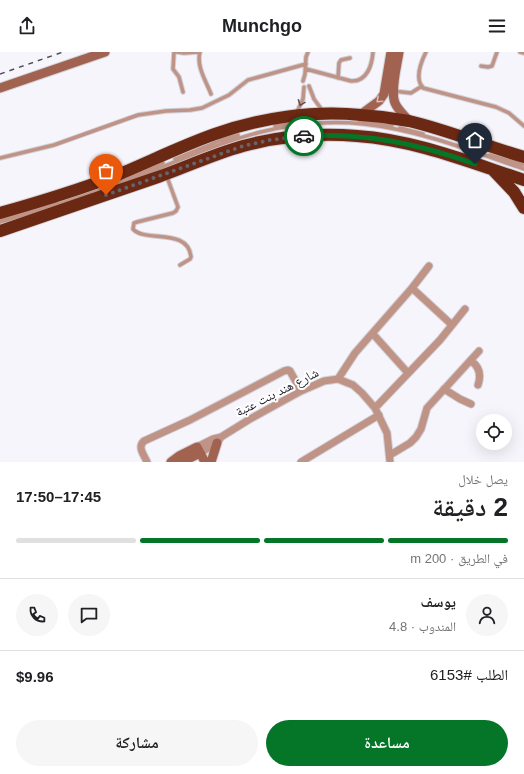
<!DOCTYPE html>
<html lang="ar">
<meta charset="utf-8">
<style>
:root{--surface:#fff;--page:#f6f6f6;--text:#202124;--muted:#757577;--line:#e0e0e0;--accent:#057528}
body{margin:0;font-family:Arial,"Noto Naskh Arabic",sans-serif;background:var(--page);color:var(--text);direction:rtl;height:100vh;display:flex;flex-direction:column;font-size:15px;white-space:nowrap}
*{box-sizing:border-box;margin:0}
p{font-size:13px;color:var(--muted)}
.icon{flex:none;width:22px;height:22px;fill:none;stroke:currentColor;stroke-width:2;stroke-linecap:round;stroke-linejoin:round}
.map{position:relative;height:410px;overflow:hidden;direction:ltr}
.side{display:flex;flex-direction:column;background:var(--surface);flex:1}
.side>*{flex:none}
.controls{position:absolute;left:476px;top:362px;display:grid;gap:8px}
.controls a{display:grid;place-items:center;width:36px;height:36px;border-radius:50%;background:var(--surface);box-shadow:0 4px 16px #0002;font-size:20px}
.pin{position:absolute;display:grid;place-items:center;width:34px;height:34px;color:#fff;margin:-41px -17px;border-radius:50% 50% 50% 0;rotate:-45deg;box-shadow:0 0 4px #0007}
.pin .icon{rotate:45deg}
.courier{position:absolute;display:grid;place-items:center;width:40px;height:40px;margin:-20px;border:3px solid #057528;border-radius:50%;background:#fff;color:#222;box-shadow:0 1px 5px #0007}
.overview em{font-style:normal;font-weight:600}
.overview div{display:flex;flex-direction:column-reverse}
.overview{display:flex;align-items:center;justify-content:space-between;height:68px;padding:0 16px}
h1{font-size:26px;font-weight:600;line-height:30px}
.bar{display:grid;grid-template-columns:repeat(4,1fr);gap:6px 4px;align-content:center;height:48px;padding:0 16px}
.bar i{height:5px;border-radius:3px;background:var(--line)}
.bar .active{background:var(--accent)}
.bar p{grid-column:span 4}
.line{display:flex;align-items:center;gap:10px;padding:0 16px;border-top:1px solid var(--line)}
.line div{flex:1}
.round{display:grid;place-items:center;flex:none;width:42px;height:42px;border-radius:21px;background:var(--page)}
.primary-button{display:flex;gap:8px;margin-top:auto;padding:8px 16px}
.primary-button a{flex:1;height:46px;border-radius:24px;background:var(--accent);color:#fff;font-size:16px;font-weight:600;line-height:46px;text-align:center}
.primary-button a+a{background:var(--page);color:var(--text)}
header{display:flex;justify-content:space-between;align-items:center;height:52px;padding:0 16px;background:var(--surface);font-size:18px;font-weight:600}
.map>svg:first-child{display:block}
</style>
<header><svg class="icon" aria-label="menu" viewBox="0 0 24 24"><path d="M4 6h16M4 12h16M4 18h16"/></svg>Munchgo<svg class="icon" aria-label="share" viewBox="0 0 24 24"><path d="M12 15V3M7 8l5-5 5 5M5 13v7h14v-7"/></svg></header>
<div class="map">
<svg width="524" height="410" viewBox="0 0 524 410">
<rect width="100%" height="100%" fill="#f7f5fc"/>
<g fill="none" stroke-linecap="round" stroke-linejoin="round">
<defs>
<path id="lane" d="M 174,0 L 173,17 L 179,25 L 183,40
M 177,0 L 184,1 L 199,0
M 200,0 C 196,14 206,29 211,42
M 426,0 C 421,10 414,26 423,36 L 496,55 L 509,61 L 524,74
M 520,0 L 524,1
M 481,14 L 488,15 L 492,14 L 497,0
M 306,17 L 351,29 C 367,30 372,13 373,0
M 338,26 L 339,11 L 341,8 L 350,6
M 303,29 L 305,22 L 306,5 L 308,0
M 309,34 L 314,47 L 322,58
M 393,39 L 411,41 L 422,34
M 297,60 L 303,47 L 304,35
M 359,70 L 392,74
M 275,74 L 289,72
M 400,76 L 423,82
M 490,103 L 524,113
M 0,106 L 54,93 L 138,63 L 166,59 L 190,58 L 202,56 L 229,43 L 248,28 L 306,12
M 175,107 L 219,89 L 238,83
M 167,125 L 178,155 L 176,159 L 173,161 L 137,170 L 134,171 L 133,177 C 145,191 188,175 191,205 L 190,207 L 180,213
M 121,128 L 163,111
M 0,168 L 56,151
M 0,170 C 44,157 88,143 132,127 C 212,96 275,63 364,72 C 419,78 472,99 524,117"/>
<path id="street" d="M 412,236 L 452,273
M 373,282 L 408,321
M 471,309 C 480,315 481,324 478,333
M 338,327 L 355,301 L 412,236 L 429,214
M 444,337 L 460,347 L 471,352
M 375,356 L 440,288 L 465,257
M 197,395 L 213,387 L 221,385
M 200,401 L 217,391 L 221,385 L 250,367 L 301,339 L 324,329 L 338,327 L 353,333 L 362,341 L 375,356 L 387,381 L 390,410
M 390,403 L 410,391 L 416,385 L 421,377 L 427,356 L 479,299
M 147,410 C 144,403 137,395 144,389 L 190,368 L 284,319 L 288,318 L 290,319 L 301,339
M 301,410 L 379,363"/>
<path id="secondary" d="M 399,0 C 397,14 390,39 395,51 C 398,58 404,63 409,69
M 0,36 L 105,0
M 360,63 L 379,49 L 384,42 L 391,0
M 171,410 L 179,404 L 197,395 L 205,410
M 180,410 L 186,408 L 200,401
M 211,410 L 217,391"/>
<path id="highway" d="M 494,119 L 514,140 L 524,156
M 0,161 C 39,150 78,138 115,124 C 149,110 181,94 215,82 C 260,66 313,58 361,63 C 377,64 393,66 409,69 C 448,78 485,94 524,105
M 0,179 C 53,161 105,143 158,125 C 186,115 214,102 243,94 C 280,84 320,81 357,84 C 415,88 469,110 524,128"/>
</defs>
<!-- lane casing -->
<use href="#lane" stroke="#d3d1d9" stroke-width="5.5"/>
<!-- street casing -->
<use href="#street" stroke="#d3d1d9" stroke-width="9"/>
<!-- secondary casing -->
<use href="#secondary" stroke="#d3d1d9" stroke-width="11"/>
<!-- highway casing -->
<use href="#highway" stroke="#d3d1d9" stroke-width="14"/>
<!-- lane -->
<use href="#lane" stroke="#bf9486" stroke-width="3.5"/>
<!-- street -->
<use href="#street" stroke="#bf9486" stroke-width="7"/>
<!-- secondary -->
<use href="#secondary" stroke="#a16350" stroke-width="9"/>
<!-- highway -->
<use href="#highway" stroke="#6b2812" stroke-width="12"/>
<!-- rail -->
<path stroke="#514d58" stroke-width="1.5" stroke-dasharray="5 5" stroke-linecap="butt" d="M 0,22 L 63,0"/>
</g>
<!-- one-way arrows -->
<defs><path id="oneway-chevron" d="M-2-3.5L2.5 0L-2 3.5" fill="none" stroke-width="1.6" stroke-linecap="round" stroke-linejoin="round"/></defs>
<use stroke="#d9c1b9" href="#oneway-chevron" transform="translate(379 48) rotate(137)"/>
<use stroke="#634e4e" href="#oneway-chevron" transform="translate(301 51) rotate(111)"/>
<g fill="none" stroke-linecap="round" stroke-linejoin="round">
<!-- done -->
<path stroke="#66636d" stroke-width="4" stroke-dasharray="0 7.2" d="M 106,143 L 243,94 L 270,88 L 304,84"/>
<!-- route -->
<path stroke="#057528" stroke-width="5" d="M 304,84 C 366,81 416,91 475,112"/>
</g>
<g text-anchor="middle" dominant-baseline="central" stroke-width="4" stroke-linejoin="round" paint-order="stroke">
<!-- street labels -->
<g font-size="13" fill="#181420" stroke="#fff">
<text transform="translate(277 340) rotate(-27)">شارع هند بنت عتبة</text>
</g>
</g>
</svg>
<div class="controls">
<a><svg class="icon" aria-label="locate" viewBox="0 0 24 24"><circle cx="12" cy="12" r="6"/><path d="M12 2v4M12 18v4M2 12h4M18 12h4"/></svg></a>
</div>
<div class="pin" style="left:106px;top:143px;background:#ea580c"><svg class="icon" aria-label="bag" viewBox="0 0 24 24"><path d="M5 8h14l-1 12H6zM9 8a3 3 0 0 1 6 0"/></svg></div>
<div class="pin" style="left:475px;top:112px;background:#1f2937"><svg class="icon" aria-label="home" viewBox="0 0 24 24"><path d="M3 11l9-7 9 7M6 9v11h12V9"/></svg></div>
<div class="courier" style="left:304px;top:84px"><svg class="icon" aria-label="car" viewBox="0 0 24 24"><path d="M5 17H2v-5l4-1 3-4h7l3 4 3 1v5h-3M9 17h6M6 11h13"/><circle cx="7" cy="17" r="2"/><circle cx="17" cy="17" r="2"/></svg></div>
</div>
<section class="side">
<div class="overview"><div><h1>2 دقيقة</h1><p>يصل خلال</p></div><em>17:45–17:50</em></div>
<div class="bar"><i class="active"></i><i class="active"></i><i class="active"></i><i></i><p>في الطريق · 200 m</p></div>
<div class="line" style="height:72px"><a class="round"><svg class="icon" aria-label="person" viewBox="0 0 24 24"><circle cx="12" cy="8" r="4"/><path d="M4 21q1-7 8-7t8 7"/></svg></a><div><b>يوسف</b><p>المندوب · 4.8</p></div><a class="round"><svg class="icon" aria-label="chat" viewBox="0 0 24 24"><path d="M4 5h16v11H9l-5 4z"/></svg></a><a class="round"><svg class="icon" aria-label="phone" viewBox="0 0 24 24"><path d="M5 4h4l2 5-3 2q2 4 5 5l2-3 5 2v4C11 20 4 13 5 4z"/></svg></a></div>
<div class="line" style="height:52px"><div>الطلب #6153</div><b>$9.96</b></div>
<div class="primary-button"><a>مساعدة</a><a>مشاركة</a></div>
</section>
